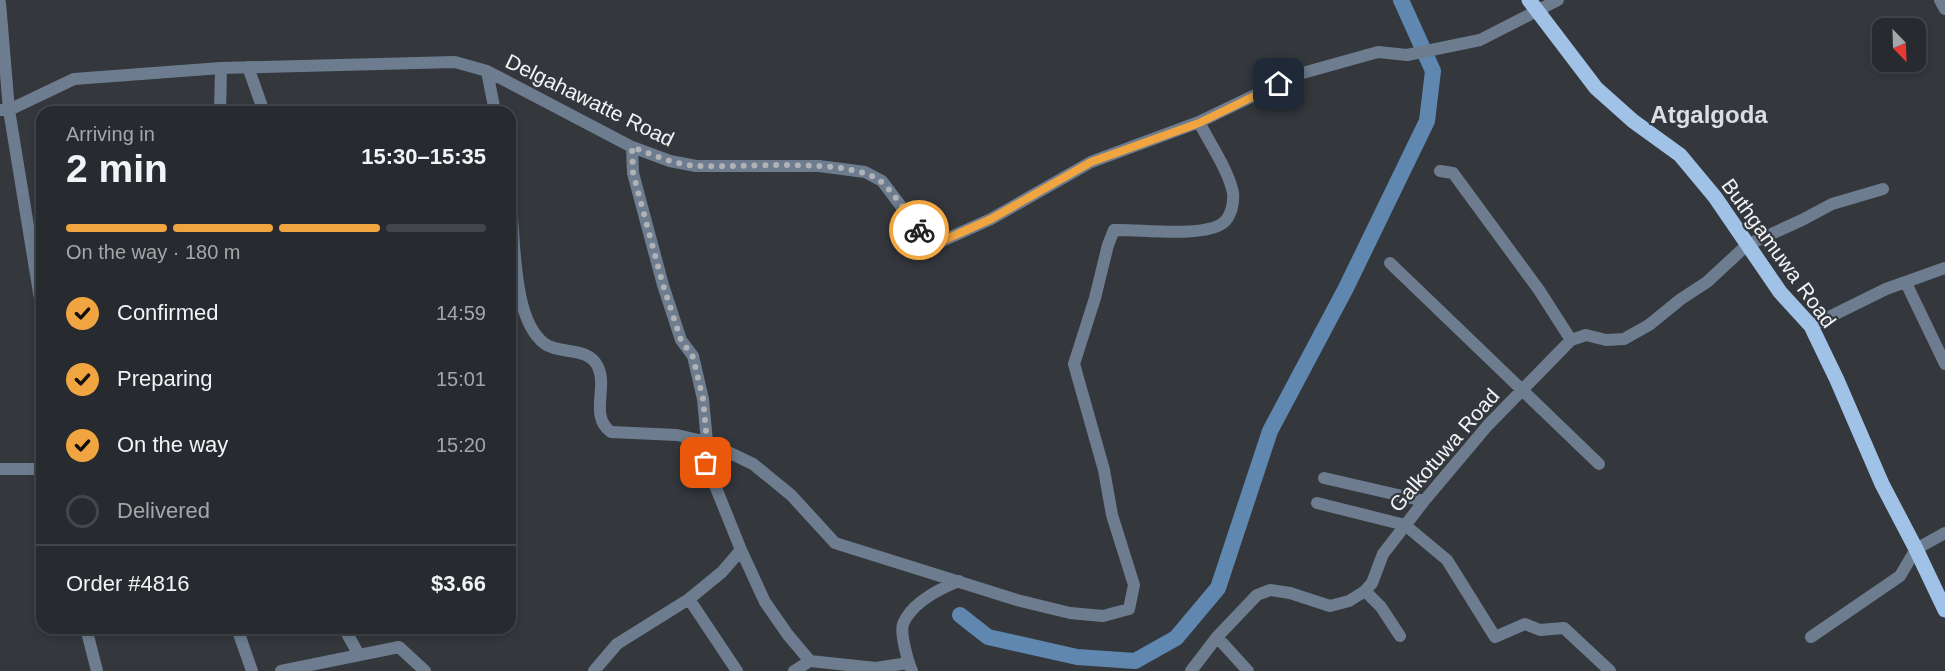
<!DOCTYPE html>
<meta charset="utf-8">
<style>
:root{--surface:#272a2e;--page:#33363a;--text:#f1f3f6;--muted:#a4a7aa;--line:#43464a;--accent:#f1a540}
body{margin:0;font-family:Helvetica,sans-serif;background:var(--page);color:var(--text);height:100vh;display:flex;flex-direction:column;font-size:22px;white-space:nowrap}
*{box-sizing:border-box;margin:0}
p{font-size:20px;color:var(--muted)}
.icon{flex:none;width:33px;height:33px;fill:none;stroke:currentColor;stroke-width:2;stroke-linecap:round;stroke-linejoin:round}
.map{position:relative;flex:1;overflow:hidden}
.drawer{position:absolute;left:36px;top:106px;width:480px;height:528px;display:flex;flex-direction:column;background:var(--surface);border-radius:18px;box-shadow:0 3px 9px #0003,0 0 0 2px var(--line)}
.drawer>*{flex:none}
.needle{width:39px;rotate:157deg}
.buttons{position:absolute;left:1872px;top:18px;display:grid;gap:12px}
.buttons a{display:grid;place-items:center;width:54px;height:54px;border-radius:12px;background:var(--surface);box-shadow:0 3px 9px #0003,0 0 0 2px var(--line);font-size:30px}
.pin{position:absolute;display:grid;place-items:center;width:51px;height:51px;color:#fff;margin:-26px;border-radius:12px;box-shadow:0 3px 9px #0006}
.courier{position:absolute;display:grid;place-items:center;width:60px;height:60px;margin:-30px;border:4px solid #f1a540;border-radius:50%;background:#fff;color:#222;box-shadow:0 2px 8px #0007}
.summary em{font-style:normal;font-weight:700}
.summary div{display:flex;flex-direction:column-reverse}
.summary{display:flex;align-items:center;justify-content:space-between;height:102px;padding:0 30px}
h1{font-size:39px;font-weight:700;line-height:45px}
.bar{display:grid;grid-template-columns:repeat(4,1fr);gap:9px 6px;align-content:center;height:72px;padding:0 30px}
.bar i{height:8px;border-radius:4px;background:var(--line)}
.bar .on{background:var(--accent)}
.bar p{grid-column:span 4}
.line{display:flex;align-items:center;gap:15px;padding:0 30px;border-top:2px solid var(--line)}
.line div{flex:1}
ol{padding:0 30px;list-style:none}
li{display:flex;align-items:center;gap:18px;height:66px}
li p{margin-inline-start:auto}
li .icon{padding:6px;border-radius:50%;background:var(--accent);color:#111;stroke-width:4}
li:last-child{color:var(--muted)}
li i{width:33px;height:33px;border:3px solid var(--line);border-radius:50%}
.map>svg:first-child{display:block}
</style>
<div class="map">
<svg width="1945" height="671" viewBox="0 0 1945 671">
<rect width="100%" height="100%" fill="#34383d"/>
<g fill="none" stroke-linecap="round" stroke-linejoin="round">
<!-- canal -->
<path stroke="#6087af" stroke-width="16" d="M 960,615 L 988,637 L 1077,657 L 1135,661 L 1176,638 L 1218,588 L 1270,431 L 1346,288 L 1427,121 L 1433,71 L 1401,0"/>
<!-- street -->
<path stroke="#6d7d8f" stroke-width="12" d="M 1940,0 L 1945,9
M 0,3 L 9,110 L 42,311
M 248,67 L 264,112
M 487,71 L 495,112
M 0,110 L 9,110 L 74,79 L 221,68 L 455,62 L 487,71 L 632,147 L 670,161 L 696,166 L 819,166 L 865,172 L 882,181 L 931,246 L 991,219 L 1091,162 L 1199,122 L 1299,74 L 1378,52 L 1407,55 L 1480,40 L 1558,0
M 220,112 L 221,68
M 632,147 L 633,173 L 663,285 L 681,340 L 693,356 L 703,399 L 707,442 L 706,463 L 741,550 L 765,602 L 788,635 L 810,661 L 794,671
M 1440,171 L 1453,173 L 1539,290 L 1571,340
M 510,199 C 516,238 511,319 545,344 C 561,355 588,346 598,367 C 608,388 589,416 611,432 L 677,435 L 707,442 L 753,464 L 791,495 L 835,543 L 1017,600 L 1070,613 L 1103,616 L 1129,609 L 1134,585 L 1112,515 L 1104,470 L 1074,364 L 1095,298 L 1108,245 L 1114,230 C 1140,229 1203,238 1223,223 C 1231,217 1234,203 1233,193 C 1229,171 1209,142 1199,122
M 1390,263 L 1599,464
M 1906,283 L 1945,364
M 1811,326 L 1886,289 L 1945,268
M 0,469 L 38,469 L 42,466
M 1324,478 L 1424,501
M 1317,503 L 1405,525 L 1447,560 L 1495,637 L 1525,624 L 1540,630 L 1564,628 L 1610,671
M 1365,591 L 1381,607 L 1400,636
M 86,628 L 97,671
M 237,628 L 252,671
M 344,628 L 359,655
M 1217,637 L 1248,671
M 1811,637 L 1900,576 L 1916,549 L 1945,533
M 810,661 L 876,668 L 908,663
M 281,671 L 399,647 L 425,671
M 594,671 L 617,644 L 689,599
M 737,671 L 689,599 L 722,572 L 741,550
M 912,671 C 908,662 900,634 903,624 C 912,602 939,589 959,581
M 1191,671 L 1217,637 L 1257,595 L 1270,590 L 1290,593 L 1330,606 L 1349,601 L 1365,591 L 1372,583 L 1383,554 L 1424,501 L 1488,425 L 1571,340 L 1586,335 L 1606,340 L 1624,339 L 1649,325 L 1681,299 L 1707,282 L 1747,245 L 1802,220 L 1832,204 L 1883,189"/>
<!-- primary -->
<path stroke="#a0c2e7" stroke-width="15" d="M 1529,0 L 1596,88 L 1633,121 L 1680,155 L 1715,197 L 1780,292 L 1811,326 L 1837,380 L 1882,484 L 1916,549 L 1945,610"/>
</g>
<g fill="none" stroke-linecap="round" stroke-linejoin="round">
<!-- done -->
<path stroke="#b0b2b6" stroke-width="6" stroke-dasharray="0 10.8" d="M 706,463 L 707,442 L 703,399 L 693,357 L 681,340 L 663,285 L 633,173 L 632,147 C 654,155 675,165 698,166 C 742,168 846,157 879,180 C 891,188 909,217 919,230"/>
<!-- route -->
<path stroke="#f1a540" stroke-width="8" d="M 919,230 L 931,246 L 991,219 L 1091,162 L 1199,123 L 1279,84"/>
</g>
<g text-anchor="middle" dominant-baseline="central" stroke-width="4.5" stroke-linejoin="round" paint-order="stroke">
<!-- street labels -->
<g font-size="21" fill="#f2f4f7" stroke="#34383d">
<text transform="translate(590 100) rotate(26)">Delgahawatte Road</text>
<text transform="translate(1779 253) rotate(54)">Buthgamuwa Road</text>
<text transform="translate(1444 450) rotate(-49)">Galkotuwa Road</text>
</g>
<!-- quarter labels -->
<g font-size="24" font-weight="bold" fill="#dadfe5" stroke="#34383d">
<text x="1709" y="114">Atgalgoda</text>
</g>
</g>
</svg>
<div class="buttons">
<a><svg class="needle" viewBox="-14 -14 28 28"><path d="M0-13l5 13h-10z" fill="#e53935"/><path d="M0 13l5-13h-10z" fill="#a4a7aa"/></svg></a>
</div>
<div class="pin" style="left:706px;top:463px;background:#ea580c"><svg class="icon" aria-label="bag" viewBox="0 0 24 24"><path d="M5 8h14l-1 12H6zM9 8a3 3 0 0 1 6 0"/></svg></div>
<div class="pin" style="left:1279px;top:84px;background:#1f2937"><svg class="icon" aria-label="home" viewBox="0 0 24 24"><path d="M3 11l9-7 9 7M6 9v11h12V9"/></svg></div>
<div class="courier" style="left:919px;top:230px"><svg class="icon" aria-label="bike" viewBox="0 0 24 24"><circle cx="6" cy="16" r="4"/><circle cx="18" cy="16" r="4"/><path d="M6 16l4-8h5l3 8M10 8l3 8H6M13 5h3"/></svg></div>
<section class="drawer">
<div class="summary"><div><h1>2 min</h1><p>Arriving in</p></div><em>15:30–15:35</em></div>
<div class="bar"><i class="on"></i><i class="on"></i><i class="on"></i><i></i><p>On the way · 180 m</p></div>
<ol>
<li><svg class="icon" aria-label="check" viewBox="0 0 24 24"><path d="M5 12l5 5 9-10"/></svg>Confirmed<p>14:59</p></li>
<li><svg class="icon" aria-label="check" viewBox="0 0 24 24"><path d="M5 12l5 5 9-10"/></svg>Preparing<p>15:01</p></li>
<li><svg class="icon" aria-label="check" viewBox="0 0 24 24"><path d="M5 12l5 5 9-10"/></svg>On the way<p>15:20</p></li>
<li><i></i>Delivered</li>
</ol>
<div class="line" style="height:78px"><div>Order #4816</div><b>$3.66</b></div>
</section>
</div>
